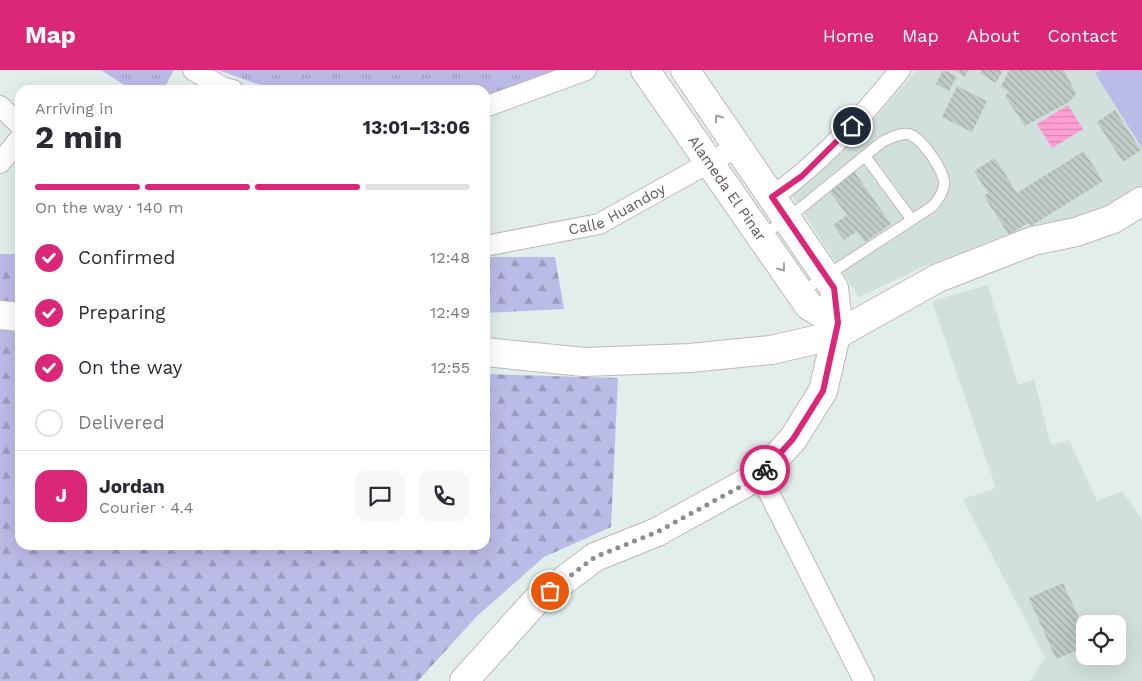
<!DOCTYPE html>
<meta charset="utf-8">
<style>
:root{--surface:#fff;--page:#f7f7f7;--text:#2b2b33;--muted:#7c7c81;--line:#e1e1e2;--accent:#db2777}
body{margin:0;font-family:"Work Sans",sans-serif;background:var(--page);color:var(--text);height:100vh;display:flex;flex-direction:column;font-size:19px;white-space:nowrap}
*{box-sizing:border-box;margin:0}
p{font-size:16px;color:var(--muted)}
.icon{flex:none;width:28px;height:28px;fill:none;stroke:currentColor;stroke-width:2;stroke-linecap:round;stroke-linejoin:round}
.map{position:relative;flex:1;overflow:hidden}
.drawer{position:absolute;left:15px;top:15px;width:475px;height:465px;display:flex;flex-direction:column;background:var(--surface);border-radius:15px;box-shadow:0 5px 20px #0002}
.drawer>*{flex:none}
.buttons{position:absolute;left:1076px;top:545px;display:grid;gap:10px}
.buttons a{display:grid;place-items:center;width:50px;height:50px;border-radius:10px;background:var(--surface);box-shadow:0 5px 20px #0002;font-size:25px}
.pin{position:absolute;display:grid;place-items:center;width:42px;height:42px;color:#fff;margin:-21px;border:2px solid #fff;border-radius:50%;box-shadow:0 1px 5px #0007}
.courier{position:absolute;display:grid;place-items:center;width:50px;height:50px;margin:-25px;border:4px solid #db2777;border-radius:50%;background:#fff;color:#222;box-shadow:0 1px 6px #0007}
.head em{font-style:normal;font-weight:700}
.head div{display:flex;flex-direction:column-reverse}
.head{display:flex;align-items:center;justify-content:space-between;height:85px;padding:0 20px}
h1{font-size:32px;font-weight:700;line-height:38px}
.bar{display:grid;grid-template-columns:repeat(4,1fr);gap:8px 5px;align-content:center;height:60px;padding:0 20px}
.bar i{height:6px;border-radius:4px;background:var(--line)}
.bar .selected{background:var(--accent)}
.bar p{grid-column:span 4}
.line{display:flex;align-items:center;gap:12px;padding:0 20px;border-top:1px solid var(--line)}
.line div{flex:1}
.round{display:grid;place-items:center;flex:none;width:52px;height:52px;border-radius:15px;background:var(--page)}
ol{padding:0 20px;list-style:none}
li{display:flex;align-items:center;gap:15px;height:55px}
li p{margin-inline-start:auto}
li .icon{padding:5px;border-radius:50%;background:var(--accent);color:#fff;stroke-width:4}
li:last-child{color:var(--muted)}
li i{width:28px;height:28px;border:2px solid var(--line);border-radius:50%}
header{display:flex;align-items:center;gap:30px;box-sizing:border-box;height:70px;padding:0 25px;background:var(--accent);color:#fff}
header strong{font-size:24px}
nav{display:flex;gap:28px;margin-inline-start:auto;font-size:18px}
.map>svg:first-child{display:block}
</style>
<header>
<strong>Map</strong>
<nav><a>Home</a><a>Map</a><a>About</a><a>Contact</a></nav>
</header>
<div class="map">
<svg width="1142" height="611" viewBox="0 0 1142 611">
<defs>
<pattern id="grass-tufts" width="24" height="20" patternUnits="userSpaceOnUse" patternTransform="scale(1.25)"><rect width="24" height="20" fill="#bbbbe7"/><path d="M3 7l-1-3M5 7V3M7 7l1-3M15 17l-1-3M17 17v-4M19 17l1-3" fill="none" stroke="#9c9bbe"/></pattern>
<pattern id="forest-firs" width="22" height="20" patternUnits="userSpaceOnUse" patternTransform="scale(1.25)"><rect width="22" height="20" fill="#bbbbe7"/><path d="M5 1l3.5 6h-7zM16 11l3.5 6h-7z" fill="#9c9bbe"/></pattern>
<pattern id="water-rules" width="6" height="5" patternUnits="userSpaceOnUse" patternTransform="scale(1.25)"><rect width="6" height="5" fill="#ff9fd5"/><path d="M0 2.5h6" fill="none" stroke="#d285b0"/></pattern>
<pattern id="building-back-hatch" width="6" height="6" patternUnits="userSpaceOnUse" patternTransform="scale(1.25)"><rect width="6" height="6" fill="#c0cbc7"/><path d="M-1 5l2 2M0 0l6 6M5-1l2 2" fill="none" stroke="#a0a8a5"/></pattern>
</defs>
<rect width="100%" height="100%" fill="#e1eeeb"/>
<!-- education -->
<path fill="#d1e0dd" fill-rule="evenodd" d="M 917,0 L 1142,0 L 1142,115 L 1092,145 L 1001,169 L 925,196 L 859,227 L 790,123 L 877,46 Z
M 988,215 L 1018,315 L 1034,309 L 1051,375 L 1069,370 L 1097,431 L 1122,421 L 1142,449 L 1142,611 L 1030,611 L 1045,588 L 963,429 L 996,418 L 932,231 ZM 1085,554 L 1118,554 L 1118,586 L 1085,586 Z"/>
<!-- grass -->
<path fill="url(#grass-tufts)" d="M 101,0 L 174,0 L 163,20 L 132,20 Z
M 218,0 L 580,0 L 485,29 L 485,20 L 282,20 L 260,15 Z"/>
<!-- forest -->
<path fill="url(#forest-firs)" d="M 0,184 L 20,184 L 20,475 L 485,475 L 485,304 L 618,308 L 611,457 L 544,487 L 477,546 L 418,611 L 0,611 Z
M 485,187 L 555,187 L 564,239 L 485,243 Z"/>
<!-- pitch -->
<path fill="#bbbbe7" d="M 1101,0 L 1142,0 L 1142,78 L 1095,3 Z"/>
<!-- water -->
<path fill="url(#water-rules)" d="M 1068,35 L 1083,59 L 1052,78 L 1037,54 Z"/>
<!-- building -->
<path fill="url(#building-back-hatch)" d="M 943,0 L 957,6 L 949,21 L 936,14 Z
M 953,0 L 968,0 L 965,7 Z
M 981,0 L 1003,0 L 996,13 L 980,3 Z
M 1009,0 L 1064,0 L 1076,24 L 1069,32 L 1025,56 L 1005,26 L 1009,22 L 1001,17 Z
M 957,16 L 987,31 L 972,62 L 942,47 Z
M 1115,40 L 1141,80 L 1123,92 L 1097,52 Z
M 1084,81 L 1103,111 L 1031,156 L 1028,153 L 1009,165 L 984,126 L 988,123 L 974,101 L 995,88 L 1017,123 Z
M 853,100 L 891,154 L 865,172 L 857,161 L 844,170 L 833,155 L 847,145 L 827,118 Z
M 1063,513 L 1085,561 L 1085,577 L 1056,589 L 1029,528 Z"/>
<g fill="none" stroke-linecap="round" stroke-linejoin="round">
<defs>
<path id="service" d="M 865,86 L 912,150
M 761,166 L 787,149 L 882,72 C 890,68 899,63 908,64 C 921,66 946,103 944,115 C 943,123 938,130 933,136 L 800,223"/>
<g id="minor">
<path d="M 193,0 L 224,18 L 233,20"/>
<path d="M 0,36 L 20,55"/>
<path d="M 485,37 L 586,0"/>
<path d="M 0,93 L 20,68"/>
<path d="M 772,127 C 821,92 862,47 900,0"/>
<path id="s1" d="M 485,176 L 599,154 L 739,76"/>
<path d="M 760,405 L 864,611"/>
</g>
<g id="secondary">
<path id="s2" d="M 645,0 L 809,236 L 838,253"/>
<path d="M 0,245 L 20,247"/>
<path d="M 485,282 L 584,292 L 690,288 L 771,280 L 836,265 L 938,208 L 1033,171 L 1076,162 L 1113,149 L 1142,131"/>
<path d="M 464,611 L 535,532 L 595,487 L 657,462 L 760,405 L 793,369 L 823,321 L 836,265 L 838,253 L 834,218 L 685,0"/>
</g>
</defs>
<!-- service casing -->
<use href="#service" stroke="#bfb6b9" stroke-width="12"/>
<!-- minor casing -->
<use href="#minor" stroke="#bfb6b9" stroke-width="22"/>
<!-- secondary casing -->
<use href="#secondary" stroke="#c1b7bb" stroke-width="30"/>
<!-- service -->
<use href="#service" stroke="#fff" stroke-width="10"/>
<!-- minor -->
<use href="#minor" stroke="#fff" stroke-width="20"/>
<!-- secondary -->
<use href="#secondary" stroke="#fff" stroke-width="28"/>
</g>
<!-- one-way arrows -->
<defs><path id="oneway-chevron" d="M-2-3.5L2.5 0L-2 3.5" fill="none" stroke-width="1.6" stroke-linecap="round" stroke-linejoin="round" transform="scale(1.25)"/></defs>
<g stroke="#a19b9e">
<use href="#oneway-chevron" transform="translate(718 48) rotate(-125)"/>
<use href="#oneway-chevron" transform="translate(782 198) rotate(54)"/>
</g>
<g fill="none" stroke-linecap="round" stroke-linejoin="round">
<!-- done -->
<path stroke="#8f8d8f" stroke-width="5" stroke-dasharray="0 9" d="M 550,521 L 595,487 L 657,462 L 760,406 L 765,400"/>
<!-- route -->
<path stroke="#db2777" stroke-width="6" d="M 765,400 L 793,369 L 823,321 L 838,253 L 834,218 L 772,127 L 802,106 L 852,56"/>
</g>
<g text-anchor="middle" dominant-baseline="central" stroke-width="4" stroke-linejoin="round" paint-order="stroke">
<!-- street labels -->
<g font-size="15" fill="#63595e" stroke="#fff">
<text stroke="none"><textPath href="#s2" startOffset="144">Alameda El Pinar</textPath></text>
<text stroke="none"><textPath href="#s1" startOffset="138">Calle Huandoy</textPath></text>
</g>
</g>
</svg>
<div class="buttons">
<a><svg class="icon" aria-label="locate" viewBox="0 0 24 24"><circle cx="12" cy="12" r="6"/><path d="M12 2v4M12 18v4M2 12h4M18 12h4"/></svg></a>
</div>
<div class="pin" style="left:550px;top:521px;background:#ea580c"><svg class="icon" aria-label="bag" viewBox="0 0 24 24"><path d="M5 8h14l-1 12H6zM9 8a3 3 0 0 1 6 0"/></svg></div>
<div class="pin" style="left:852px;top:56px;background:#1f2937"><svg class="icon" aria-label="home" viewBox="0 0 24 24"><path d="M3 11l9-7 9 7M6 9v11h12V9"/></svg></div>
<div class="courier" style="left:765px;top:400px"><svg class="icon" aria-label="bike" viewBox="0 0 24 24"><circle cx="6" cy="16" r="4"/><circle cx="18" cy="16" r="4"/><path d="M6 16l4-8h5l3 8M10 8l3 8H6M13 5h3"/></svg></div>
<section class="drawer">
<div class="head"><div><h1>2 min</h1><p>Arriving in</p></div><em>13:01–13:06</em></div>
<div class="bar"><i class="selected"></i><i class="selected"></i><i class="selected"></i><i></i><p>On the way · 140 m</p></div>
<ol>
<li><svg class="icon" aria-label="check" viewBox="0 0 24 24"><path d="M5 12l5 5 9-10"/></svg>Confirmed<p>12:48</p></li>
<li><svg class="icon" aria-label="check" viewBox="0 0 24 24"><path d="M5 12l5 5 9-10"/></svg>Preparing<p>12:49</p></li>
<li><svg class="icon" aria-label="check" viewBox="0 0 24 24"><path d="M5 12l5 5 9-10"/></svg>On the way<p>12:55</p></li>
<li><i></i>Delivered</li>
</ol>
<div class="line" style="height:90px"><b class="round" style="background:var(--accent);color:#fff">J</b><div><b>Jordan</b><p>Courier · 4.4</p></div><a class="round"><svg class="icon" aria-label="chat" viewBox="0 0 24 24"><path d="M4 5h16v11H9l-5 4z"/></svg></a><a class="round"><svg class="icon" aria-label="phone" viewBox="0 0 24 24"><path d="M5 4h4l2 5-3 2q2 4 5 5l2-3 5 2v4C11 20 4 13 5 4z"/></svg></a></div>
</section>
</div>
